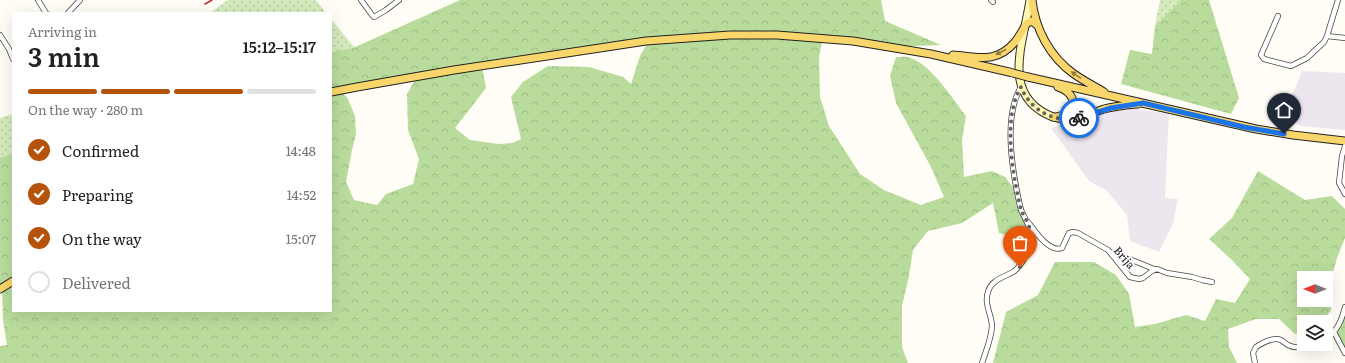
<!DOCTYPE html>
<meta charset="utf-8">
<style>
:root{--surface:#fff;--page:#f6f6f6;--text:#222;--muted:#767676;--line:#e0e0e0;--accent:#b45309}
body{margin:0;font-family:Literata,serif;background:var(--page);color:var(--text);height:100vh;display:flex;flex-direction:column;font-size:15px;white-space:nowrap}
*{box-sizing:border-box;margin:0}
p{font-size:13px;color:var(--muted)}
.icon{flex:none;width:22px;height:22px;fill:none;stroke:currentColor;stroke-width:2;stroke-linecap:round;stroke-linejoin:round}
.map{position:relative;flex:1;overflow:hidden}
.details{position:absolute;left:12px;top:12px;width:320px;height:300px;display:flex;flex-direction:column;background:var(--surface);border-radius:0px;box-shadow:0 4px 16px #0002}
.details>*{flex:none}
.needle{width:26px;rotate:270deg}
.fabs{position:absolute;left:1297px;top:271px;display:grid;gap:8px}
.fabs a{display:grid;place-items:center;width:36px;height:36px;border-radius:0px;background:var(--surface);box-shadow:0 4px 16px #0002;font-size:20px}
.pin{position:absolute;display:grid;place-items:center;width:34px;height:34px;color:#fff;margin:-41px -17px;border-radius:50% 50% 50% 0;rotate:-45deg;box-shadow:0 0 4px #0007}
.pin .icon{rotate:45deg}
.courier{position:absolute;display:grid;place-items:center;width:40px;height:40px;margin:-20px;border:3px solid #1a73e8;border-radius:50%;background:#fff;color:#222;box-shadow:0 1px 5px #0007}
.head em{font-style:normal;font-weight:600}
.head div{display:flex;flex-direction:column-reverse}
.head{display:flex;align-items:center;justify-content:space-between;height:68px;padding:0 16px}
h1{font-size:26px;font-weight:600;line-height:30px}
.bar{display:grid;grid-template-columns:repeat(4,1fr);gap:6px 4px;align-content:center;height:48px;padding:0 16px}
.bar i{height:5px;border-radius:3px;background:var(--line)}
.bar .on{background:var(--accent)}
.bar p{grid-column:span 4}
ol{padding:0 16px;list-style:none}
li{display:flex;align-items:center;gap:12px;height:44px}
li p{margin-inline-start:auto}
li .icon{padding:4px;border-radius:50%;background:var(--accent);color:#fff;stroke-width:4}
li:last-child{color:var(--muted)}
li i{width:22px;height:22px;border:2px solid var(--line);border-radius:50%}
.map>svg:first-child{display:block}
</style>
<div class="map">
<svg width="1345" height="363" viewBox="0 0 1345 363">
<defs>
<pattern id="grass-dots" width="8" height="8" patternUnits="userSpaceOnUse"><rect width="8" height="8" fill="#d5ebbd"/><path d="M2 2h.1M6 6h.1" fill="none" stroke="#b6c8a1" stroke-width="1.8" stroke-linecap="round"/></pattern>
<pattern id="forest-crowns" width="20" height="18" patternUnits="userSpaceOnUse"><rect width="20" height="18" fill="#b9dc9c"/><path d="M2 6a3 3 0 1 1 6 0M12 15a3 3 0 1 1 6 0" fill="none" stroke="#9ebc85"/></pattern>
</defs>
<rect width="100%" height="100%" fill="#fffdf5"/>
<!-- industrial -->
<path fill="#eee6ef" d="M 1302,71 L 1345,73 L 1345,130 L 1300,126 L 1284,114 Z
M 1137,109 L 1169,114 L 1165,198 L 1178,199 L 1173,224 L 1159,252 L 1130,241 L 1127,215 L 1107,191 L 1089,181 L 1051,128 L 1115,110 Z"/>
<!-- grass -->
<path fill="url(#grass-dots)" d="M 228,0 L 316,0 L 326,13 L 210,13 Z
M 1160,0 L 1181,0 L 1155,26 Z
M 331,19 L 355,48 L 331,52 Z
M 13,114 L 13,153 L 0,158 L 0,118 Z"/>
<!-- forest -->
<path fill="url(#forest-crowns)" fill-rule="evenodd" d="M 460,0 L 881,0 L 885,21 L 941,45 L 888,47 L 823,38 L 819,57 L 820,97 L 829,126 L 860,174 L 884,190 L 921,205 L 944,197 L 931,167 L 896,103 L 890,76 L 896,57 C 900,57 907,56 911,58 C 932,66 953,99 966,116 L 962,140 L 964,177 L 992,171 L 1005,177 L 1017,192 L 1031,241 L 999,233 L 993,203 L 962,223 L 928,231 L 913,250 L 909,276 L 902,306 L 902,347 L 908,363 L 0,363 L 0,346 L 7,345 L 3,320 L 2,288 L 13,281 L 13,311 L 331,311 L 331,52 L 353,48 ZM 648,42 L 640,56 L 631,84 L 623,77 L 589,67 L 548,66 L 523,82 L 511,97 L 521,139 L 513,143 L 498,144 L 470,140 L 455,128 L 486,88 L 482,66 ZM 417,77 L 407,94 L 408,130 L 419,159 L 413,184 L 386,194 L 377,205 L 354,200 L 346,182 L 352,150 L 356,134 L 355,116 L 348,99 L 341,91 Z
M 1181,0 L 1209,0 L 1239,98 L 1231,114 L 1121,84 L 1130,50 L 1152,54 L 1155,26 Z
M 13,153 L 13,280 L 0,287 L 0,158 Z
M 1258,171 L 1305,200 L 1332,196 L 1345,209 L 1345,238 L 1337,258 L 1332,276 L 1331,310 L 1322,322 L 1304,322 L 1304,331 L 1295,334 L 1279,319 L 1256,319 L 1228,329 L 1229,347 L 1237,363 L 993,363 L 1006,312 L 1038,295 L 1055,262 L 1094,262 L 1116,275 L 1129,294 L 1135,327 L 1155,324 L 1186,315 L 1205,321 L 1216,299 L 1235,303 L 1250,279 L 1232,260 L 1209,239 L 1232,218 ZM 1304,278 L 1326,278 L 1326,300 L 1304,300 Z
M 1342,318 L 1345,318 L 1345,353 L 1334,332 Z"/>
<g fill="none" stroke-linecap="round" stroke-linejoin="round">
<defs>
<path id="street" d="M 38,0 L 46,13
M 361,0 L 372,15 L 374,17 L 386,10 L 399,0
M 991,0 L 993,2
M 68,13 L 80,0
M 1278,16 L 1261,55 L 1264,59 L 1291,66 L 1307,58 L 1324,42 L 1327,36 L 1338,0
M 0,35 L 9,49 L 13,59
M 1327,36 L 1345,38
M 1345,146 L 1342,156 L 1339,183 L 1345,194
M 1028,222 C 1035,231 1049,253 1062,248 L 1069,233 L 1073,232 L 1078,233 L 1108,250 L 1130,277 L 1139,279 L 1143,278 L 1152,271 L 1157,269 L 1167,273 L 1192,277 L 1202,280 L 1212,282
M 1112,252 L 1154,269
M 1334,332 L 1345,353
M 1326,338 C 1338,331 1342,319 1345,307
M 982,363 C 986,351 992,337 992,325 C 991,314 984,303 988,292 C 991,280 1004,277 1013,272 C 1021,267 1032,247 1032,238 C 1032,231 1024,216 1021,210 C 1013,176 1002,118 1021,87
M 1255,363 L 1253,353 L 1256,347 C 1262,343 1270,339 1277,339 C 1282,339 1284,343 1288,345 C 1296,349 1302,347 1309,344"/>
<path id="secondary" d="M 1030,0 C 1024,42 999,96 1053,117"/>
<path id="primary" d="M 1032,0 C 1035,29 1050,57 1074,74 C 1084,81 1094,86 1104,92
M 953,55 C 978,57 996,64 1015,42 C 1020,36 1023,29 1027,23 L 1032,21 L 1037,25
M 1028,77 L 1256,129 L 1293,135 L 1345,141
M 331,92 L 357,87 L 454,70 L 646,41 L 730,35 L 777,35 L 853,41 L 931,54 L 1009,72
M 1053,117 C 1073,123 1085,115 1104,109 C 1115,106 1127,105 1138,104
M 1056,117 C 1077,113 1079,94 1058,87
M 0,289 L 13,281"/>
</defs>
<!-- street casing -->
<use href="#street" stroke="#444" stroke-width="6"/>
<!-- secondary casing -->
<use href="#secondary" stroke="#333" stroke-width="9"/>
<!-- primary casing -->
<use href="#primary" stroke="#222" stroke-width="9"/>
<!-- street -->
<use href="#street" stroke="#fff" stroke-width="4.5"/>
<!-- secondary -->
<use href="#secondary" stroke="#fff6b0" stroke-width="7"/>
<!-- primary -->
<use href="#primary" stroke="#f9d66b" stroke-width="7"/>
<!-- rail -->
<path stroke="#c4262e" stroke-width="1.5" d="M 205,4 L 212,0"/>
<defs>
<path id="primary-bridge" d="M 1009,72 L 1028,77"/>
</defs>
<!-- primary-bridge casing -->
<use href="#primary-bridge" stroke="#222" stroke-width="9" stroke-linecap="butt"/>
<!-- primary-bridge -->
<use href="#primary-bridge" stroke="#f9d66b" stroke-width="7"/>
</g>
<!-- one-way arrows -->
<defs><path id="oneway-solid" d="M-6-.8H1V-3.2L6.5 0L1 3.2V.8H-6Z"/></defs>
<g fill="#917d42">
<use href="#oneway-solid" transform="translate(1001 52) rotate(153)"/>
<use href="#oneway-solid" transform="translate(1076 75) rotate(-146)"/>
</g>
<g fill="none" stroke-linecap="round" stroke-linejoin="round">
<!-- done -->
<path stroke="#646461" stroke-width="4" stroke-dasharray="0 7.2" d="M 1020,267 C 1024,260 1032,245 1032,237 C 1031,228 1025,218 1021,210 C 1013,176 1002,118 1021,87 C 1030,110 1055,124 1079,118"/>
<!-- route -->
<path stroke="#1a73e8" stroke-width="5" d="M 1079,118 L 1111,108 L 1143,103 L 1244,127 L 1284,134"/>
</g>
<g text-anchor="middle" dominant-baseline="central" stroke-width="4" stroke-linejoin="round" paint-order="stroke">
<!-- street labels -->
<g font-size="11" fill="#111" stroke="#fff">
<text transform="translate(1125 257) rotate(49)">Brija</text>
</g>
</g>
</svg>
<div class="fabs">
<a><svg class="needle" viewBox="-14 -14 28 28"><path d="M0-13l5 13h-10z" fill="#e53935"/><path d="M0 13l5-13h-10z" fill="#767676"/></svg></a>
<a><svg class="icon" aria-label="layers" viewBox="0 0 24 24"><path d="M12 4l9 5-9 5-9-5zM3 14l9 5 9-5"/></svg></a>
</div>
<div class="pin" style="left:1020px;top:267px;background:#ea580c"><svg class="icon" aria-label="bag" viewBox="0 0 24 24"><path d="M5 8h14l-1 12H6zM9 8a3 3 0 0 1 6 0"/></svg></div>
<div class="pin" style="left:1284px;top:134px;background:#1f2937"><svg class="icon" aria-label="home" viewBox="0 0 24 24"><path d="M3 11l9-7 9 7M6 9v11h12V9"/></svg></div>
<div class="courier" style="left:1079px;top:118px"><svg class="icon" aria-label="bike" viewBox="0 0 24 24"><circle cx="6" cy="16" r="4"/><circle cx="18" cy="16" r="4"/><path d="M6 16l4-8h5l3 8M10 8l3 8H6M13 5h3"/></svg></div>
<section class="details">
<div class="head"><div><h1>3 min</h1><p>Arriving in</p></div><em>15:12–15:17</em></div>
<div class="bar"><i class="on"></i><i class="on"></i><i class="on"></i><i></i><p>On the way · 280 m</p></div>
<ol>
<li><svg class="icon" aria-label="check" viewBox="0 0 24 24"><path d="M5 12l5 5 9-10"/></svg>Confirmed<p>14:48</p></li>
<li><svg class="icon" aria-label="check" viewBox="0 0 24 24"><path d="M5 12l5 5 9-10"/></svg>Preparing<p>14:52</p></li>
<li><svg class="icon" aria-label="check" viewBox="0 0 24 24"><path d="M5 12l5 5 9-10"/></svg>On the way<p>15:07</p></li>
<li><i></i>Delivered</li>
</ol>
</section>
</div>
